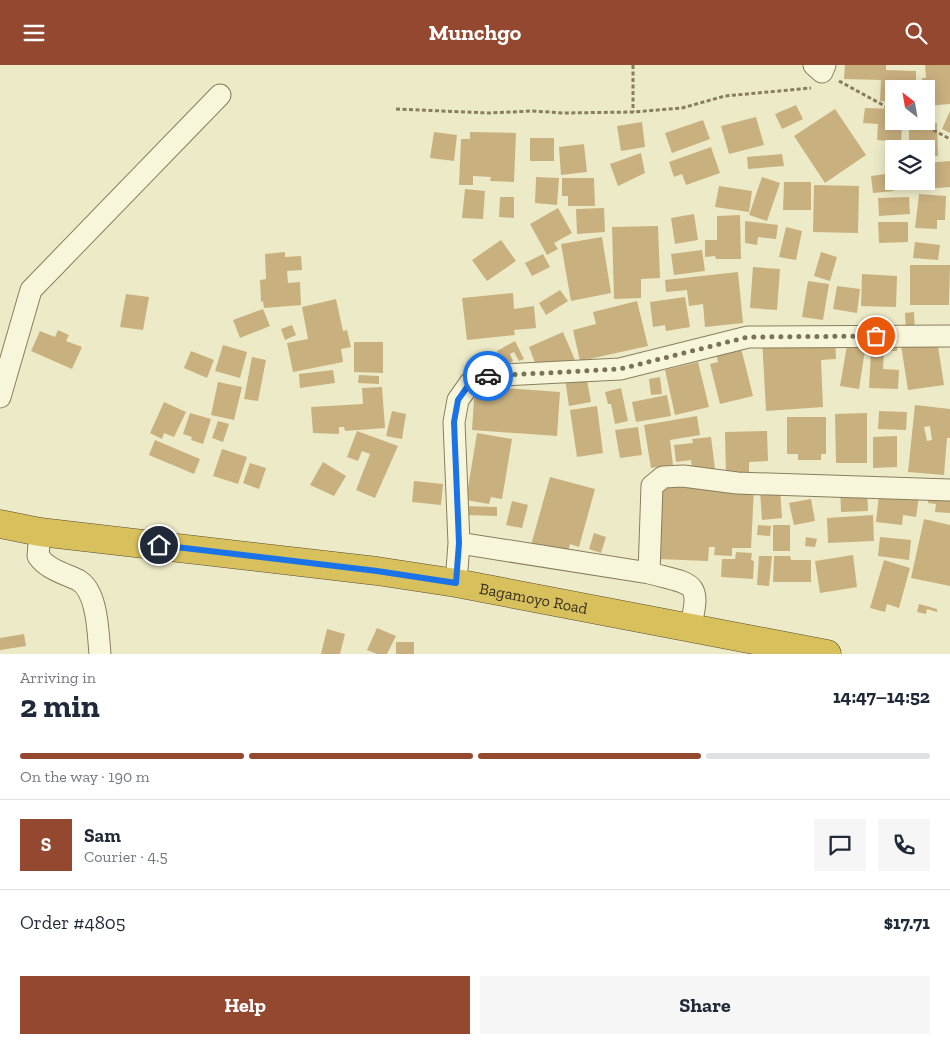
<!DOCTYPE html>
<meta charset="utf-8">
<style>
:root{--surface:#fff;--page:#f6f6f7;--text:#1f2937;--muted:#747a83;--line:#e0e1e3;--accent:#94482f}
body{margin:0;font-family:"Zilla Slab",serif;background:var(--page);color:var(--text);height:100vh;display:flex;flex-direction:column;font-size:19px;white-space:nowrap}
*{box-sizing:border-box;margin:0}
p{font-size:16px;color:var(--muted)}
.icon{flex:none;width:28px;height:28px;fill:none;stroke:currentColor;stroke-width:2;stroke-linecap:round;stroke-linejoin:round}
.map{position:relative;height:589px;overflow:hidden}
.panel{display:flex;flex-direction:column;background:var(--surface);flex:1}
.panel>*{flex:none}
.needle{width:32px;rotate:329deg}
.buttons{position:absolute;left:885px;top:15px;display:grid;gap:10px}
.buttons a{display:grid;place-items:center;width:50px;height:50px;border-radius:0px;background:var(--surface);box-shadow:0 2px 12px #0003;font-size:25px}
.pin{position:absolute;display:grid;place-items:center;width:42px;height:42px;color:#fff;margin:-21px;border:2px solid #fff;border-radius:50%;box-shadow:0 1px 5px #0007}
.courier{position:absolute;display:grid;place-items:center;width:50px;height:50px;margin:-25px;border:4px solid #1a73e8;border-radius:50%;background:#fff;color:#222;box-shadow:0 1px 6px #0007}
.headline em{font-style:normal;font-weight:700}
.headline div{display:flex;flex-direction:column-reverse}
.headline{display:flex;align-items:center;justify-content:space-between;height:85px;padding:0 20px}
h1{font-size:32px;font-weight:700;line-height:38px}
.bar{display:grid;grid-template-columns:repeat(4,1fr);gap:8px 5px;align-content:center;height:60px;padding:0 20px}
.bar i{height:6px;border-radius:4px;background:var(--line)}
.bar .selected{background:var(--accent)}
.bar p{grid-column:span 4}
.line{display:flex;align-items:center;gap:12px;padding:0 20px;border-top:1px solid var(--line)}
.line div{flex:1}
.round{display:grid;place-items:center;flex:none;width:52px;height:52px;border-radius:0px;background:var(--page)}
.primary-button{display:flex;gap:10px;margin-top:auto;padding:10px 20px}
.primary-button a{flex:1;height:58px;border-radius:0px;background:var(--accent);color:#fff;font-size:20px;font-weight:700;line-height:58px;text-align:center}
.primary-button a+a{background:var(--page);color:var(--text)}
header{display:flex;justify-content:space-between;align-items:center;height:65px;padding:0 20px;background:var(--accent);color:#fff;font-size:22px;font-weight:700}
.map>svg:first-child{display:block}
</style>
<header><svg class="icon" aria-label="menu" viewBox="0 0 24 24"><path d="M4 6h16M4 12h16M4 18h16"/></svg>Munchgo<svg class="icon" aria-label="search" viewBox="0 0 24 24"><circle cx="10" cy="10" r="6"/><path d="M15 15l6 6"/></svg></header>
<div class="map">
<svg width="950" height="589" viewBox="0 0 950 589">
<rect width="100%" height="100%" fill="#edebc7"/>
<!-- building -->
<path fill="#c9b07f" fill-rule="evenodd" d="M 845,0 L 886,0 L 886,5 L 916,6 L 916,24 L 894,24 L 894,37 L 880,36 L 881,15 L 844,14 Z
M 925,0 L 950,0 L 950,39 L 926,41 L 926,24 L 923,24 L 922,13 L 926,13 Z
M 796,40 L 803,54 L 782,64 L 775,49 Z
M 865,43 L 894,44 L 894,56 L 902,56 L 901,84 L 894,84 L 894,89 L 886,89 L 887,76 L 877,75 L 878,59 L 863,58 Z
M 835,44 L 866,90 L 825,118 L 794,71 Z
M 950,46 L 950,68 L 942,64 Z
M 756,52 L 764,80 L 729,89 L 721,61 Z
M 703,55 L 710,74 L 672,88 L 665,68 Z
M 642,57 L 645,82 L 621,86 L 617,61 Z
M 937,58 L 938,91 L 926,92 L 926,84 L 909,84 L 909,59 Z
M 434,67 L 457,70 L 454,96 L 430,93 Z
M 470,67 L 516,68 L 514,117 L 490,116 L 491,112 L 473,111 L 473,120 L 459,120 L 461,74 L 470,74 Z
M 530,73 L 554,73 L 554,96 L 530,96 Z
M 584,79 L 587,107 L 561,110 L 559,82 Z
M 711,82 L 720,108 L 686,120 L 682,109 L 674,112 L 669,97 Z
M 641,88 L 645,108 L 618,121 L 610,99 Z
M 782,89 L 784,101 L 748,104 L 747,92 Z
M 950,96 L 950,122 L 915,125 L 915,116 L 926,116 L 926,98 Z
M 893,108 L 894,126 L 873,128 L 871,111 Z
M 536,112 L 559,113 L 557,140 L 535,138 Z
M 762,112 L 780,118 L 767,156 L 749,150 Z
M 562,113 L 594,113 L 595,141 L 568,141 L 568,131 L 562,131 Z
M 784,117 L 811,117 L 811,145 L 783,145 Z
M 814,120 L 859,121 L 858,168 L 813,167 Z
M 719,121 L 752,126 L 749,147 L 715,142 Z
M 465,124 L 485,126 L 483,154 L 462,153 Z
M 919,129 L 946,131 L 945,155 L 937,155 L 937,164 L 915,163 Z
M 500,132 L 514,132 L 514,153 L 499,152 Z
M 909,132 L 910,149 L 879,151 L 878,133 Z
M 558,143 L 572,168 L 554,178 L 558,184 L 547,190 L 530,159 Z
M 604,143 L 605,167 L 577,169 L 576,144 Z
M 694,149 L 698,175 L 675,179 L 671,153 Z
M 740,150 L 741,194 L 716,194 L 715,191 L 705,192 L 705,175 L 717,175 L 717,151 Z
M 745,156 L 778,160 L 776,174 L 758,172 L 757,180 L 745,178 Z
M 878,157 L 908,157 L 908,177 L 879,178 Z
M 658,161 L 660,213 L 641,214 L 641,233 L 614,234 L 612,162 Z
M 786,162 L 802,166 L 796,195 L 779,192 Z
M 602,172 L 611,228 L 571,236 L 561,179 Z
M 501,175 L 516,196 L 487,216 L 472,195 Z
M 915,177 L 940,180 L 938,195 L 913,193 Z
M 702,185 L 705,206 L 674,210 L 671,189 Z
M 285,187 L 285,192 L 301,191 L 302,205 L 287,206 L 288,218 L 300,217 L 301,240 L 264,243 L 263,236 L 261,237 L 260,215 L 266,214 L 265,189 Z
M 821,187 L 837,192 L 830,216 L 814,211 Z
M 543,189 L 550,202 L 532,211 L 525,198 Z
M 910,200 L 950,200 L 949,240 L 910,240 Z
M 753,202 L 780,204 L 777,245 L 750,243 Z
M 738,207 L 743,258 L 705,262 L 703,239 L 689,241 L 687,225 L 666,227 L 665,215 Z
M 862,209 L 897,211 L 896,242 L 861,241 Z
M 808,216 L 829,219 L 823,255 L 802,252 Z
M 837,221 L 860,224 L 857,248 L 833,244 Z
M 560,225 L 568,236 L 546,250 L 539,238 Z
M 513,228 L 514,244 L 534,241 L 536,263 L 514,265 L 515,270 L 467,275 L 462,233 Z
M 126,229 L 149,232 L 143,265 L 120,262 Z
M 685,232 L 690,262 L 666,266 L 665,260 L 653,262 L 650,237 Z
M 336,234 L 343,266 L 347,265 L 351,282 L 341,284 L 343,297 L 293,307 L 287,278 L 308,274 L 302,242 Z
M 637,236 L 648,281 L 580,296 L 573,265 L 596,259 L 593,247 Z
M 263,244 L 270,261 L 240,273 L 233,255 Z
M 914,247 L 915,265 L 906,266 L 905,248 Z
M 292,260 L 296,270 L 285,275 L 281,264 Z
M 58,265 L 69,270 L 66,276 L 82,282 L 72,304 L 31,286 L 40,266 L 55,272 Z
M 563,267 L 575,295 L 550,306 L 537,303 L 529,282 Z
M 849,269 L 867,272 L 859,324 L 840,321 Z
M 872,269 L 898,270 L 897,286 L 884,286 L 883,304 L 899,305 L 898,324 L 869,323 Z
M 835,271 L 836,294 L 821,295 L 823,342 L 766,346 L 762,273 Z
M 937,275 L 944,320 L 908,325 L 901,280 Z
M 515,276 L 524,294 L 519,296 L 514,287 L 510,289 L 513,296 L 505,301 L 497,286 Z
M 354,277 L 383,277 L 383,308 L 354,307 Z
M 223,280 L 247,287 L 240,313 L 215,306 Z
M 741,283 L 753,331 L 720,339 L 710,299 L 718,297 L 716,289 Z
M 191,286 L 214,295 L 207,313 L 184,303 Z
M 252,292 L 266,295 L 258,336 L 244,334 Z
M 698,297 L 709,342 L 675,350 L 665,305 Z
M 333,305 L 335,318 L 300,323 L 299,309 Z
M 359,310 L 379,311 L 379,319 L 358,318 Z
M 586,310 L 591,337 L 569,341 L 565,314 Z
M 660,312 L 662,329 L 651,330 L 649,314 Z
M 218,317 L 242,322 L 234,355 L 211,350 Z
M 475,321 L 560,327 L 557,371 L 472,365 Z
M 382,322 L 385,363 L 345,366 L 344,362 L 339,362 L 339,369 L 313,368 L 311,342 L 363,339 L 362,323 Z
M 621,323 L 628,356 L 615,359 L 611,339 L 608,339 L 605,327 Z
M 667,330 L 671,351 L 636,357 L 632,337 Z
M 164,337 L 186,347 L 174,372 L 164,368 L 162,374 L 150,368 Z
M 915,340 L 950,344 L 950,373 L 947,373 L 944,410 L 908,407 ZM 930,361 L 932,375 L 927,376 L 924,362 Z
M 597,341 L 603,388 L 577,392 L 570,345 Z
M 392,346 L 406,349 L 402,374 L 386,371 Z
M 879,346 L 907,347 L 906,365 L 878,364 Z
M 190,348 L 211,354 L 203,379 L 191,375 L 192,372 L 183,369 Z
M 867,348 L 867,398 L 836,398 L 835,349 Z
M 697,351 L 700,370 L 670,375 L 673,400 L 651,403 L 644,360 Z
M 787,352 L 826,352 L 826,389 L 821,389 L 821,395 L 798,395 L 798,389 L 787,389 Z
M 218,356 L 229,359 L 223,377 L 212,373 Z
M 638,362 L 642,390 L 620,393 L 615,365 Z
M 357,366 L 398,381 L 375,433 L 356,425 L 370,389 L 362,386 L 358,396 L 347,392 Z
M 767,366 L 768,396 L 749,397 L 749,411 L 726,412 L 725,367 Z
M 477,368 L 512,374 L 502,434 L 491,432 L 489,439 L 466,435 Z
M 897,371 L 897,402 L 873,403 L 873,372 Z
M 711,372 L 715,404 L 692,407 L 691,395 L 676,397 L 674,380 L 693,378 L 692,374 Z
M 155,375 L 200,394 L 194,409 L 149,390 Z
M 222,384 L 247,392 L 238,419 L 213,411 Z
M 323,397 L 346,411 L 334,431 L 310,420 Z
M 250,398 L 266,403 L 259,424 L 243,418 Z
M 550,412 L 595,424 L 579,482 L 570,479 L 567,490 L 531,480 Z
M 414,416 L 443,419 L 441,440 L 412,437 Z
M 660,419 L 754,423 L 751,483 L 732,483 L 732,491 L 714,490 L 715,482 L 709,482 L 708,496 L 657,494 Z
M 929,419 L 950,420 L 950,448 L 935,447 L 936,439 L 928,438 Z
M 867,420 L 868,446 L 841,447 L 840,421 Z
M 880,421 L 920,425 L 916,452 L 903,450 L 902,460 L 876,457 Z
M 780,424 L 782,453 L 762,455 L 760,425 Z
M 811,434 L 815,456 L 794,460 L 789,438 Z
M 512,436 L 528,440 L 522,463 L 506,460 Z
M 464,441 L 497,442 L 497,451 L 464,450 Z
M 873,450 L 874,476 L 828,478 L 827,453 Z
M 924,454 L 950,460 L 950,521 L 911,513 Z
M 758,460 L 771,461 L 770,471 L 757,470 Z
M 773,460 L 790,460 L 790,486 L 773,486 Z
M 594,468 L 606,472 L 601,488 L 589,484 Z
M 806,472 L 817,474 L 815,482 L 805,481 Z
M 880,472 L 911,475 L 909,495 L 878,491 Z
M 736,487 L 752,488 L 751,495 L 754,496 L 753,514 L 721,512 L 722,494 L 735,494 Z
M 853,490 L 857,522 L 820,528 L 815,496 Z
M 759,491 L 772,491 L 769,521 L 757,520 Z
M 774,491 L 790,491 L 791,495 L 811,495 L 811,517 L 773,517 Z
M 884,495 L 910,503 L 899,543 L 887,539 L 885,547 L 870,543 Z
M 919,539 L 937,544 L 937,547 L 927,544 L 926,549 L 917,547 Z
M 377,563 L 396,571 L 387,589 L 377,589 L 367,585 Z
M 327,564 L 345,569 L 340,589 L 321,589 Z
M 24,569 L 26,581 L 0,585 L 0,573 Z
M 396,577 L 414,577 L 414,589 L 396,589 Z"/>
<g fill="none" stroke-linecap="round" stroke-linejoin="round">
<defs>
<path id="minor" d="M 814,0 L 822,7 L 825,0
M 0,332 L 31,225 L 220,30
M 40,467 L 38,491 C 47,504 63,508 78,515 C 98,526 98,569 100,589
M 459,478 L 649,508
M 456,518 L 459,478 L 454,357 L 458,335 L 470,318 L 485,311 L 620,304 L 748,272 L 950,271
M 690,562 C 703,515 691,519 649,508 L 652,421 L 663,412 L 683,411 L 737,418 L 950,425"/>
<g id="highway">
<path id="s1" d="M 0,459 L 40,467 L 377,506 L 456,518 L 827,589"/>
</g>
</defs>
<!-- minor casing -->
<use href="#minor" stroke="#887e5d" stroke-width="23"/>
<!-- highway casing -->
<use href="#highway" stroke="#564b31" stroke-width="29"/>
<!-- path -->
<path stroke="#887e5d" stroke-width="3" stroke-dasharray="4 2.5" stroke-linecap="butt" d="M 633,0 L 633,47
M 839,16 L 894,46
M 396,44 L 489,48 L 532,46 L 564,48 L 633,47 L 682,43 L 725,31 L 811,23
M 916,56 L 950,74"/>
<!-- minor -->
<use href="#minor" stroke="#f8f6da" stroke-width="21"/>
<!-- highway -->
<use href="#highway" stroke="#d8c05c" stroke-width="28"/>
</g>
<g fill="none" stroke-linecap="round" stroke-linejoin="round">
<!-- done -->
<path stroke="#78735a" stroke-width="5" stroke-dasharray="0 9" d="M 488,311 L 620,304 L 748,272 L 876,271"/>
<!-- route -->
<path stroke="#1a73e8" stroke-width="6" d="M 159,480 L 377,506 L 456,518 L 459,478 L 454,357 L 458,335 L 470,318 L 488,311"/>
</g>
<g text-anchor="middle" dominant-baseline="central" stroke-width="4" stroke-linejoin="round" paint-order="stroke">
<!-- street labels -->
<g font-size="16" fill="#393220" stroke="#f4f3d6">
<text stroke="none"><textPath href="#s1" startOffset="539">Bagamoyo Road</textPath></text>
</g>
</g>
</svg>
<div class="buttons">
<a><svg class="needle" viewBox="-14 -14 28 28"><path d="M0-13l5 13h-10z" fill="#e53935"/><path d="M0 13l5-13h-10z" fill="#747a83"/></svg></a>
<a><svg class="icon" aria-label="layers" viewBox="0 0 24 24"><path d="M12 4l9 5-9 5-9-5zM3 14l9 5 9-5"/></svg></a>
</div>
<div class="pin" style="left:876px;top:271px;background:#ea580c"><svg class="icon" aria-label="bag" viewBox="0 0 24 24"><path d="M5 8h14l-1 12H6zM9 8a3 3 0 0 1 6 0"/></svg></div>
<div class="pin" style="left:159px;top:480px;background:#1f2937"><svg class="icon" aria-label="home" viewBox="0 0 24 24"><path d="M3 11l9-7 9 7M6 9v11h12V9"/></svg></div>
<div class="courier" style="left:488px;top:311px"><svg class="icon" aria-label="car" viewBox="0 0 24 24"><path d="M5 17H2v-5l4-1 3-4h7l3 4 3 1v5h-3M9 17h6M6 11h13"/><circle cx="7" cy="17" r="2"/><circle cx="17" cy="17" r="2"/></svg></div>
</div>
<section class="panel">
<div class="headline"><div><h1>2 min</h1><p>Arriving in</p></div><em>14:47–14:52</em></div>
<div class="bar"><i class="selected"></i><i class="selected"></i><i class="selected"></i><i></i><p>On the way · 190 m</p></div>
<div class="line" style="height:90px"><b class="round" style="background:var(--accent);color:#fff">S</b><div><b>Sam</b><p>Courier · 4.5</p></div><a class="round"><svg class="icon" aria-label="chat" viewBox="0 0 24 24"><path d="M4 5h16v11H9l-5 4z"/></svg></a><a class="round"><svg class="icon" aria-label="phone" viewBox="0 0 24 24"><path d="M5 4h4l2 5-3 2q2 4 5 5l2-3 5 2v4C11 20 4 13 5 4z"/></svg></a></div>
<div class="line" style="height:65px"><div>Order #4805</div><b>$17.71</b></div>
<div class="primary-button"><a>Help</a><a>Share</a></div>
</section>
